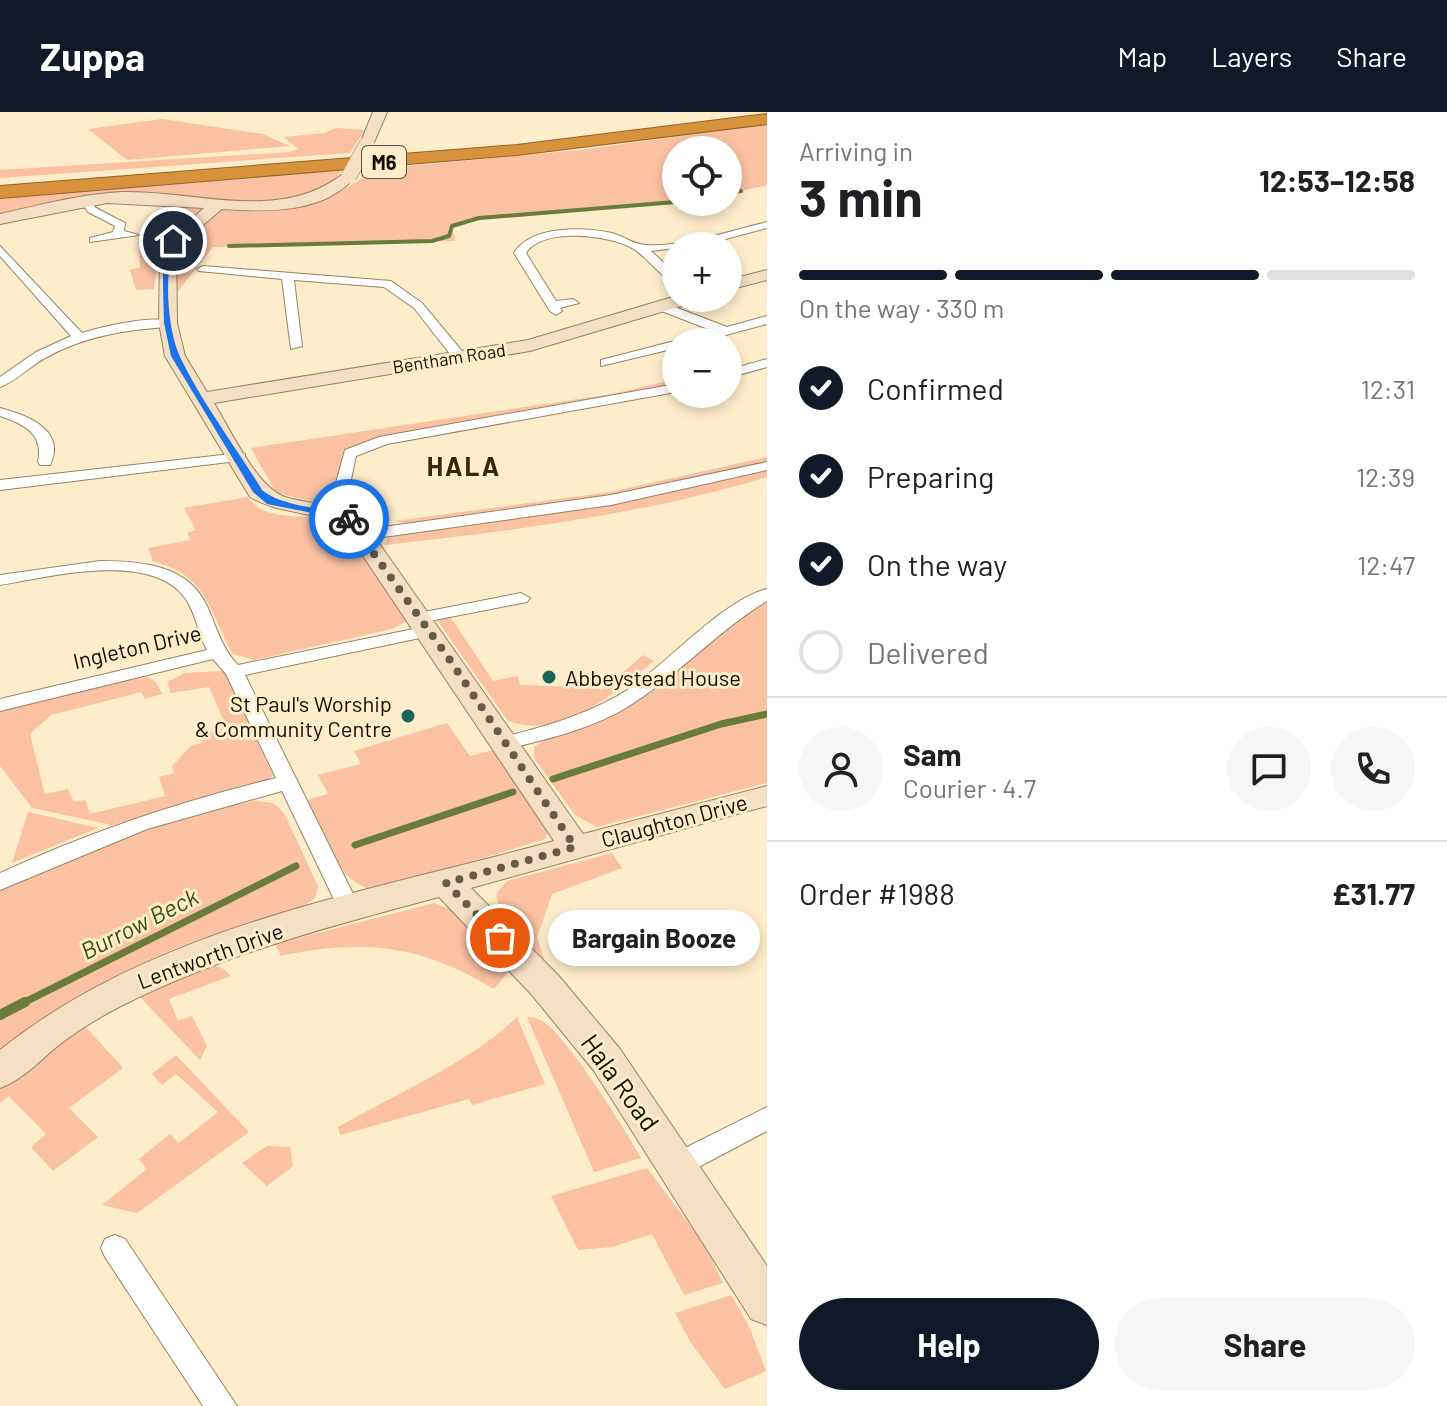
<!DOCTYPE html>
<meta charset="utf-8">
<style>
:root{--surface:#fff;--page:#f6f6f6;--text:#202124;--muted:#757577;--line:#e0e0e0;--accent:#111827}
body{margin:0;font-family:Barlow,sans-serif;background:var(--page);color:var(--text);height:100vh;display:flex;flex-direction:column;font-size:30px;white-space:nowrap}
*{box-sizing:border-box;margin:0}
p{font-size:26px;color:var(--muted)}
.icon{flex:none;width:44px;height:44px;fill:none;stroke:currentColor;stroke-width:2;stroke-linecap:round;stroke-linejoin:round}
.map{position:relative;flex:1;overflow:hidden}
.drawer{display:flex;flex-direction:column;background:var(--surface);width:680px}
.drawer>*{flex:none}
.fabs{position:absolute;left:662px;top:24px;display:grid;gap:16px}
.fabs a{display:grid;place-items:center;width:80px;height:80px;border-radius:50%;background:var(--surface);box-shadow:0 4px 12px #0003;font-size:40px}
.pin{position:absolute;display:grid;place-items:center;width:68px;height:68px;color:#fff;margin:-34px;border:4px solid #fff;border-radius:50%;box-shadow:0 2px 8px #0007}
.courier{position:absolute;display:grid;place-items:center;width:80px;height:80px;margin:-40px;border:6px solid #1a73e8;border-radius:50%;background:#fff;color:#222;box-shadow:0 2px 10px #0007}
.bubble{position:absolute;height:56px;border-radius:28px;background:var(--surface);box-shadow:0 4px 12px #0003;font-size:26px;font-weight:700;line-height:56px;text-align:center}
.head em{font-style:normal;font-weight:700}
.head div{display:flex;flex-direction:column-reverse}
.head{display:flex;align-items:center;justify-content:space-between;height:136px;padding:0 32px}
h1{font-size:52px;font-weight:700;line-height:60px}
.bar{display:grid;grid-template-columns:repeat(4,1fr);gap:12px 8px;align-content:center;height:96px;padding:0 32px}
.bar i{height:10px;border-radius:6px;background:var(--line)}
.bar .selected{background:var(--accent)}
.bar p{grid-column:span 4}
.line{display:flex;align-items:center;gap:20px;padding:0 32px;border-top:2px solid var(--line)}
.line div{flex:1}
.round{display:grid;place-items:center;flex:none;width:84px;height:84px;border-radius:42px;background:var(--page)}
ol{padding:0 32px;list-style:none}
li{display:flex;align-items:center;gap:24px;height:88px}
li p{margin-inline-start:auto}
li .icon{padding:8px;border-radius:50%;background:var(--accent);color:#fff;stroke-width:4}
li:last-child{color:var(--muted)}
li i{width:44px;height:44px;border:4px solid var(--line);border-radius:50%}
.cta{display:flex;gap:16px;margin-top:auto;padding:16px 32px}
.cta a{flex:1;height:92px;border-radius:48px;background:var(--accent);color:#fff;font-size:32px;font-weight:700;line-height:92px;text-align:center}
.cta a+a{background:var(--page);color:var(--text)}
header{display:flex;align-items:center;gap:48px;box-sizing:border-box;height:112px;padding:0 40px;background:var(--accent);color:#fff}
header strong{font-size:38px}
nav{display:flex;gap:44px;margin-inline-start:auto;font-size:28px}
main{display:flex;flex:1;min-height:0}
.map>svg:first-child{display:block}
</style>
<header>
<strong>Zuppa</strong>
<nav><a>Map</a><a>Layers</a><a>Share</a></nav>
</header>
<main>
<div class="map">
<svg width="767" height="1294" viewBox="0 0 767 1294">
<rect width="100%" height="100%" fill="#fdedca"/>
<!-- green -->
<path fill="#fac1a3" d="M 162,7 L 263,22 L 290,34 L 127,48 L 88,17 Z
M 767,12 L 767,73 L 728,82 L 728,38 L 676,38 L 676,90 L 472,109 L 453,115 L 455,129 L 213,135 L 174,184 L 176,140 L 199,115 L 223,97 L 314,89 L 340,80 L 361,67 L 365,58 L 579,38 Z
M 336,16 L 365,18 L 350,41 L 0,66 L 0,58 L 290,40 L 298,37 L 284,25 L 324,21 Z
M 341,59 C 304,117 173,76 116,82 C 77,86 38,96 0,103 L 0,86 Z
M 184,94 L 203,97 L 161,130 L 154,177 L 136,178 L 130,158 L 140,155 L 139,129 L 149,120 L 167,118 L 188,100 Z
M 676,267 L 676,276 L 383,328 L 350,341 L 345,377 L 316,390 L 276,381 L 251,336 L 612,282 Z
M 767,345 L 767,351 L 608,386 L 412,413 L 395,409 L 610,380 Z
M 767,358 L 767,365 C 644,402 513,419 385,433 L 388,426 L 407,420 L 609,393 Z
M 248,385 C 269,416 318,396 346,413 L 407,509 L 392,517 L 254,548 L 233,542 C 207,496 209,465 153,449 L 148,436 L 191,428 L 187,421 L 196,418 L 184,396 Z
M 767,490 L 767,671 L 597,715 L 575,703 L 534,646 L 534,635 L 545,627 L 605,606 L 655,578 L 726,514 Z
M 449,503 L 493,569 L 518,564 L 520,573 L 580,575 L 580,567 L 602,578 L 643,543 L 654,549 C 613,581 564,629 508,609 L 437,508 Z
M 222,559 L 227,560 L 273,663 L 269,669 L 112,713 L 32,696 L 0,654 L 0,599 L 62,581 L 147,565 L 156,570 L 162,582 L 145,587 L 141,580 L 51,603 L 30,622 L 45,682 L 68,677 L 74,690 L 85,688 L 90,702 L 165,684 L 159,665 L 174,661 L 172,654 L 192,633 L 202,631 L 199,623 L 227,616 L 209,575 L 171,581 L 167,570 L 185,561 Z
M 447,611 L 470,644 L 501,636 L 550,714 L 545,727 L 377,779 C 335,771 323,723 307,688 L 328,682 L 318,663 L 361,652 L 354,639 Z
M 253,689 L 273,691 L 284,701 L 318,774 L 315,786 L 304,794 C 248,813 187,827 135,855 C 87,880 44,910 0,942 L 0,777 C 82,741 164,706 253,689 Z
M 28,700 L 98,716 L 12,751 Z
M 612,741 L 622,756 L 552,782 L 537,826 L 545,849 L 502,807 L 496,782 L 507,769 Z
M 434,791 L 455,799 L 510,858 L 494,877 C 421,833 363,826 281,844 L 275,832 Z
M 213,853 L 224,857 L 231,864 L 169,887 L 178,909 L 192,904 L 207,934 L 200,948 L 139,884 Z
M 517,905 L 545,972 L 472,993 L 469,987 L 340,1023 L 338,1015 C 394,983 471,950 517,905 Z
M 527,905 C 532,905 540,907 544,910 C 567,925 627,1020 641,1046 L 594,1060 Z
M 86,915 L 123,956 L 69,996 L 98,1025 L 53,1059 L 31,1035 L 46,1022 L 9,984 L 0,991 L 0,978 L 40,945 Z
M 176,943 L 249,1020 L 137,1101 L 102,1093 L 147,1057 L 139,1047 L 170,1022 L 179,1031 L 218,1000 L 176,962 L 162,973 L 152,962 Z
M 267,1034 L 290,1035 L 293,1054 L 267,1074 L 242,1051 Z
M 647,1056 L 704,1132 L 723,1171 L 684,1183 L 652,1122 L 612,1135 L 578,1138 L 551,1084 Z
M 731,1183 L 749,1214 L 766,1259 L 725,1277 L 691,1231 L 675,1201 Z"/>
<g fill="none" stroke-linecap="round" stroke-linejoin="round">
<!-- stream-far2 -->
<path stroke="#697c3c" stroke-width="4" d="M 728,81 L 741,79
M 229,134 L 432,129 L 449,124 L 452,114 L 479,106 L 676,90"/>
<!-- stream-far1 -->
<path stroke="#697c3c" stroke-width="7" d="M 553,667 L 721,612 L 767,602
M 355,733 L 513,680
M 21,892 L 296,754"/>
<!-- stream -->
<path stroke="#697c3c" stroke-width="10" d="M 0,903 L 25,890"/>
<defs>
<path id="street" d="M 80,88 L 88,88 L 96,96 L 125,111 L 124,119 L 139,123 L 90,130 L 90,126 L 113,120 L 115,114 L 88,100 Z
M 767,110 L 767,116 L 707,132 L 651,139 L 676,162 L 676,171 C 658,164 649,146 632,136 C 608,123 543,115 526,141 L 556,189 L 573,187 L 579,191 L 560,196 L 562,199 L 556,203 L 550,199 L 514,141 C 531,113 584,115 612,121 C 623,124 635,133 646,133 C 686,135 729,119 767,110 Z
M 0,134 L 82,221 C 101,215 158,201 174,211 L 168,215 C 125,218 85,224 47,245 C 31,253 17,269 0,275 L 0,265 L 36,240 L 71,224 L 0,144 Z
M 203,154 L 391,169 L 422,191 L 466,244 L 454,247 L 414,196 L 384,175 L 294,168 L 302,234 L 291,237 L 282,167 L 199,159 L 197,157 Z
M 659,192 L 667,192 L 727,215 L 767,204 L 767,212 L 700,230 L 676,230 L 676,236 L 601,254 L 601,248 L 713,219 L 659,198 Z
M 767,247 L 767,255 L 728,266 L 728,258 Z
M 676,272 L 676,280 L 387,332 L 356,344 L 347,386 L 337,403 L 325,403 L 323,400 L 332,386 L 345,338 L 379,325 Z
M 0,296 C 27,303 67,318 50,353 L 40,353 L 38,350 C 44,322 24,312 0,304 Z
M 240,341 L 245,342 L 245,348 L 0,378 L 0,368 Z
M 767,350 L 767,358 L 611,393 L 362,428 L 354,423 L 362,418 L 611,383 Z
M 100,449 C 139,449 188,452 207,494 C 217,516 221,535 238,553 L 428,514 L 434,515 L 437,519 L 434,523 L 245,563 L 360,796 L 357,802 L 341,802 L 282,679 L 147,717 L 0,778 L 0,761 C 89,720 181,689 276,666 L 226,562 L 213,547 L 0,599 L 0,587 L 207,538 C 198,522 196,501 185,486 C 151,438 48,465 0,473 L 0,463 Z
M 767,477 L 767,489 C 716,520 675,567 624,597 C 588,618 547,627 507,637 L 497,631 L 500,626 C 547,614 591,602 632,575 C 669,549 725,487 767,477 Z
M 521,481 L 530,486 L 527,490 L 419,511 L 410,506 L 419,501 Z
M 767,995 L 767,1019 L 689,1060 L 679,1064 L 669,1060 L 666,1052 L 669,1044 Z
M 115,1123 L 125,1127 L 237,1294 L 203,1294 L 105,1145 L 101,1136 L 105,1127 Z"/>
<path id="secondary" d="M 373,0 L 387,0 L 372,35 L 362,35 L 360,32 Z
M 344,61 L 356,64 C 324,102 268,100 222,97 L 176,136 L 177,211 L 185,244 L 207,280 L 528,228 L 676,184 L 698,186 L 695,190 L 530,239 L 214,291 C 230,317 257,376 285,385 C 312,393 338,391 362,407 L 583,722 L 767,674 L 767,694 L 471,776 L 558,863 L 620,937 L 767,1154 L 767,1213 L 751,1207 L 594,959 L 532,883 L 439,785 C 330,814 222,843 121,894 C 100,905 78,918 59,933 C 40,948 23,968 0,976 L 0,938 C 156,813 366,781 554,729 L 345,417 C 316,398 280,403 250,385 L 165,244 L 159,211 L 160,135 L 204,96 L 107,91 L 0,112 L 0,102 C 40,93 81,82 122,80 C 197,78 280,112 344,61 Z
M 767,158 L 767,168 L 728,178 L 728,168 Z"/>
<path id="highway" d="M 767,2 L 767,12 L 517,43 L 0,86 L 0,74 L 517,33 Z"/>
</defs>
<!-- street casing -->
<use href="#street" stroke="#938565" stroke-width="2"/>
<!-- secondary casing -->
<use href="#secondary" stroke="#938565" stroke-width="2"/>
<!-- highway casing -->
<use href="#highway" stroke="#936328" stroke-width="2"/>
<!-- street -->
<use href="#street" fill="#fff" fill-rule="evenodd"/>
<!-- secondary -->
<use href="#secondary" fill="#f4dec4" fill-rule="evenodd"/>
<!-- highway -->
<use href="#highway" fill="#d9923c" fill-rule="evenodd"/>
<defs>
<path id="secondary-bridge" d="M 349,64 L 367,32"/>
</defs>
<!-- secondary-bridge casing -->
<use href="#secondary-bridge" stroke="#938565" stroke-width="16" stroke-linecap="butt"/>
<!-- secondary-bridge -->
<use href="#secondary-bridge" stroke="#f4dec4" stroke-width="15"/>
</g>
<!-- route -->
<path fill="#1a73e8" d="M 170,127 L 176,129 C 163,158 167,216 180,245 C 202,291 236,335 262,378 C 286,397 324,394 353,405 L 353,409 L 267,392 L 253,380 L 171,244 L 164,211 L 163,173 L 163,142 Z"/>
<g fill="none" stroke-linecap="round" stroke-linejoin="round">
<!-- done -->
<path stroke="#645b49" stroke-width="8" stroke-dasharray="0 14.4" d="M 349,407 L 452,551 L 575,735 L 446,771 L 500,826"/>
</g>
<!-- markers -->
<g fill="#1a6459" stroke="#fdedca" stroke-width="3">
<circle cx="549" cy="565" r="8"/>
<circle cx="408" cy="604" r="8"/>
</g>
<g text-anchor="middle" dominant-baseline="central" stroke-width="6" stroke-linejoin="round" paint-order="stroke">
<!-- far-street labels -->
<g font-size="18" fill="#120d03" stroke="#fdedca">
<text transform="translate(449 246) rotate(-9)">Bentham Road</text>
</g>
<!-- shield labels -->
<rect fill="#fdedca" stroke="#58503f" stroke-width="2" x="362" y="34" width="44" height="32" rx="6"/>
<g font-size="20" font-weight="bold" fill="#120d03">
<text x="384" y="50">M6</text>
</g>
<!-- street labels -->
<g font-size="22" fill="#120d03" stroke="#fdedca">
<text transform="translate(137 534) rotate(-13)">Ingleton Drive</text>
<text transform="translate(674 708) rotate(-15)">Claughton Drive</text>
<text transform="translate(210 843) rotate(-20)">Lentworth Drive</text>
</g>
<!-- poi labels -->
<g font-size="22" fill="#120d03" stroke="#fdedca" text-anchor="start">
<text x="565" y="565">Abbeystead House</text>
<text x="392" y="591" text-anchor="end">St Paul's Worship<tspan x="392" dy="25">&amp; Community Centre</tspan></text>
</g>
<!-- water labels -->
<g font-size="24" font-style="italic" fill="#3b4d0e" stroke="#fdedca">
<text transform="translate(139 811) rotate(-27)">Burrow Beck</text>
</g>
<!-- far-district labels -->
<g font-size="26" font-weight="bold" letter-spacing="2" fill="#342809" stroke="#fdedca">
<text x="464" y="353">HALA</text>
</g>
<!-- near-street labels -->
<g font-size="26" fill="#120d03" stroke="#fdedca">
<text transform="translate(621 970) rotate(54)">Hala Road</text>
</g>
</g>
</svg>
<div class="fabs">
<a><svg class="icon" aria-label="locate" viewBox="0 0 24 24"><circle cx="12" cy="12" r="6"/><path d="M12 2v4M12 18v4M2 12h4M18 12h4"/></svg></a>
<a>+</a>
<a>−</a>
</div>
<div class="pin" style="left:500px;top:826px;background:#ea580c"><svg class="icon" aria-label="bag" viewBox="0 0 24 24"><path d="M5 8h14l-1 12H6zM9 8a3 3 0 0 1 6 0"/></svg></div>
<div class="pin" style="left:173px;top:129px;background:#1f2937"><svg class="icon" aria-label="home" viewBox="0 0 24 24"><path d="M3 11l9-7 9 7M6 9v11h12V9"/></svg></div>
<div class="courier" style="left:349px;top:407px"><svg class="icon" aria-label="bike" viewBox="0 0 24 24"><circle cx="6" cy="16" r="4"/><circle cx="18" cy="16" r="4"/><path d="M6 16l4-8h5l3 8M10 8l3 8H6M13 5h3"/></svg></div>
<div class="bubble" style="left:548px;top:798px;width:212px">Bargain Booze</div>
</div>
<section class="drawer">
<div class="head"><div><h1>3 min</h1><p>Arriving in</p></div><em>12:53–12:58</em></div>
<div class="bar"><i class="selected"></i><i class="selected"></i><i class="selected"></i><i></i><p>On the way · 330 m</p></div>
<ol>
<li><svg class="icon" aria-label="check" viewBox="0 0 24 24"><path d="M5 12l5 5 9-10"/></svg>Confirmed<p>12:31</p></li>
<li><svg class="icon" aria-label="check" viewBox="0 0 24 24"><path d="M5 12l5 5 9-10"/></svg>Preparing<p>12:39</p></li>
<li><svg class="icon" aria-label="check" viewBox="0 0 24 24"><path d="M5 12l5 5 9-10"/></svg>On the way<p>12:47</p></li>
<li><i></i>Delivered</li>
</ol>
<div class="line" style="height:144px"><a class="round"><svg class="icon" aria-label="person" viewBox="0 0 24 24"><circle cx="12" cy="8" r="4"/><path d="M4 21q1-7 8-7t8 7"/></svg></a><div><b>Sam</b><p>Courier · 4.7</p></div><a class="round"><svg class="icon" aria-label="chat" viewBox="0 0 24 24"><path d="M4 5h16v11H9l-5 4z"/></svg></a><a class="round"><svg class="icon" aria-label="phone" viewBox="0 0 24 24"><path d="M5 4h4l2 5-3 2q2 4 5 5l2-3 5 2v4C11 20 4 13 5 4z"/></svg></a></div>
<div class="line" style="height:104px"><div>Order #1988</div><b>£31.77</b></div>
<div class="cta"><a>Help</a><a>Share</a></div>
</section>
</main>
